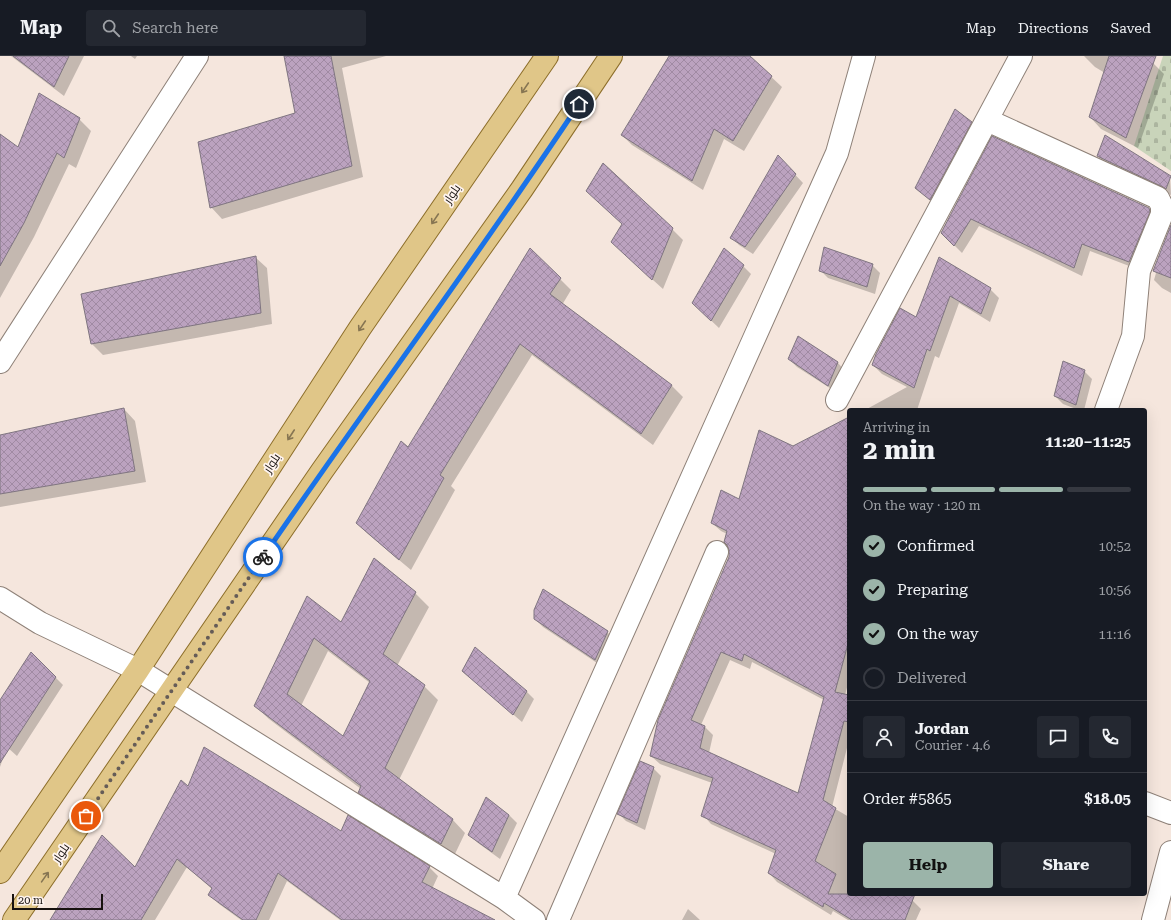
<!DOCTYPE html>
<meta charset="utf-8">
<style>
:root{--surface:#171b24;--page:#242831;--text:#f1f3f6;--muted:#9ea1a6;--line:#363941;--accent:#9bb4a9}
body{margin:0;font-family:"Roboto Serif",Cairo,serif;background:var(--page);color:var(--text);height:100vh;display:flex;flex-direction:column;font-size:15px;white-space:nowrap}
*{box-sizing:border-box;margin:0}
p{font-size:13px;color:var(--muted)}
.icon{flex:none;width:22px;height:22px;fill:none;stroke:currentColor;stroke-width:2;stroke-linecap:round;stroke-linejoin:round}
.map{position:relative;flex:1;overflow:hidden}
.details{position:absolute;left:847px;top:352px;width:300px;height:488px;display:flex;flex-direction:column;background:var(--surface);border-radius:4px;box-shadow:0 4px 16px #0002}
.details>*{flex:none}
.scale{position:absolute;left:12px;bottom:10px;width:91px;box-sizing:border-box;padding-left:4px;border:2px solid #17120f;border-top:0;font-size:11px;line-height:14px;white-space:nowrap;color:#17120f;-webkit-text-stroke:3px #fef4ef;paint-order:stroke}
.pin{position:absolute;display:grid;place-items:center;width:34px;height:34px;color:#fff;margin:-17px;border:2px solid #fff;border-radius:50%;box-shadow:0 1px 4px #0007}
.courier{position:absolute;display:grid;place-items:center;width:40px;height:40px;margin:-20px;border:3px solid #1a73e8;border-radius:50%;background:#fff;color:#222;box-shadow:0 1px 5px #0007}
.summary em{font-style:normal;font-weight:700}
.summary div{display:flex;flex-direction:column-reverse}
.summary{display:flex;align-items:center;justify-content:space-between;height:68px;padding:0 16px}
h1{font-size:26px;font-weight:700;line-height:30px}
.bar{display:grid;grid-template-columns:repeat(4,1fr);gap:6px 4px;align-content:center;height:48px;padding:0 16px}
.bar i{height:5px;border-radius:3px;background:var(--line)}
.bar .on{background:var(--accent)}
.bar p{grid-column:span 4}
.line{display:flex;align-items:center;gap:10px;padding:0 16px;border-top:1px solid var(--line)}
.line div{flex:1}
.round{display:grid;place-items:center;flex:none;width:42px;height:42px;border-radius:4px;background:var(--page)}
ol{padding:0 16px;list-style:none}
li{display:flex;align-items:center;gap:12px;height:44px}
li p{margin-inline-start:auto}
li .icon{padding:4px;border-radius:50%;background:var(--accent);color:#111;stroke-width:4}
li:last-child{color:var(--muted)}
li i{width:22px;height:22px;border:2px solid var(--line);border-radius:50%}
.action{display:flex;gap:8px;margin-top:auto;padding:8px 16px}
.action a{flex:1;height:46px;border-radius:4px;background:var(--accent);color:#111;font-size:16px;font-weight:700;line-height:46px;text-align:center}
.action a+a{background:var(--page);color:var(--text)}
header{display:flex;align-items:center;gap:24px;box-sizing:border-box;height:56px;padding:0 20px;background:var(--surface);border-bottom:1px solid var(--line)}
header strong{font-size:19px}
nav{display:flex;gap:22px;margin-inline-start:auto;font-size:14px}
.search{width:280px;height:36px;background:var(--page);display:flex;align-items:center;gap:10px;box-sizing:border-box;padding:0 14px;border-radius:4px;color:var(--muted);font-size:15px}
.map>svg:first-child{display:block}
</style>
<header>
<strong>Map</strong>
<div class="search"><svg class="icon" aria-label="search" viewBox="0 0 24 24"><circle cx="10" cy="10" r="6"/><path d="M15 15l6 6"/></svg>Search here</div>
<nav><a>Map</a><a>Directions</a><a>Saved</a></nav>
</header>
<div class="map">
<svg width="1171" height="864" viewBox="0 0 1171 864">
<defs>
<pattern id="cemetery-stones" width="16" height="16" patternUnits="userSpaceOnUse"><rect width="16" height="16" fill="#c9d4ba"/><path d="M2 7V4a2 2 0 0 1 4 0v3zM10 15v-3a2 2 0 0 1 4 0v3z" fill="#acb59f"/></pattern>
<pattern id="building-cross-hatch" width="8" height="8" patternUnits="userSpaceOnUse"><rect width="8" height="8" fill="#bba2bf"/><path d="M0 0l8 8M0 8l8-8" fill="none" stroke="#a08aa3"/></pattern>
</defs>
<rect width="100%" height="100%" fill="#f5e6dd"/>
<!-- cemetery -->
<path fill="url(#cemetery-stones)" d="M 1163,0 L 1171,0 L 1171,115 L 1134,90 Z"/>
<!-- shadow -->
<path fill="#0003" fill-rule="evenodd" d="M 11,0 L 84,0 L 64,40 Z
M 131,0 L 137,0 L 135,3 Z
M 285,0 L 386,0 L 342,12 L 363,121 L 222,163 L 211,151 L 296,58 Z
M 671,0 L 749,0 L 782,31 L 744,95 L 724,83 L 703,134 L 632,89 L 622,79 Z
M 1084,0 L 1141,0 L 1153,7 L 1164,18 L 1138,92 L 1101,73 L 1090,61 L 1105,17 L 1095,11 Z
M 79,63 L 91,75 L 76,112 L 69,108 L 34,181 L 0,242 L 0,81 L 18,93 Z
M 971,67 L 979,74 L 938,151 L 916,132 Z
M 993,81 L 1148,152 L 1156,160 L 1137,213 L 1090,195 L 1082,220 L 979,170 L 962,197 L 942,177 Z
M 1098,100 L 1170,121 L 1171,139 L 1108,110 Z
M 785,108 L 803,127 L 753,198 L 739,189 L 731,181 Z
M 587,135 L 672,173 L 683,184 L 663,233 L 623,197 L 623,168 Z
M 1171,172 L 1171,237 L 1162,232 L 1154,224 L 1156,217 L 1154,214 Z
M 530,193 L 571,234 L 562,249 L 672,330 L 683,341 L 653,389 L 532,299 L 451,430 L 455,434 L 411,514 L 368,478 L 357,467 L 408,392 Z
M 255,201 L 267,212 L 272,268 L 103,299 L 92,288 L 82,239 Z
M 939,203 L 990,233 L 999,242 L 990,266 L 959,247 L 939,302 L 935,300 L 917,354 L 865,354 L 907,331 L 882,318 L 873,309 L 917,263 Z
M 872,209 L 880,217 L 875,238 L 828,222 L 820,214 Z
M 743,210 L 751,218 L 719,272 L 701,255 Z
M 789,303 L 838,307 L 845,315 L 836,336 L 797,311 Z
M 1084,315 L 1092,323 L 1084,354 L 1079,354 L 1063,348 L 1055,340 Z
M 124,353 L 135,365 L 146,426 L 0,451 L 0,380 Z
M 849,362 L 849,624 L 845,639 L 849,640 L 849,692 L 847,692 L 832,751 L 849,761 L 849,838 L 902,838 L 912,844 L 921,853 L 916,864 L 848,864 L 833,855 L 831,859 L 777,826 L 769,817 L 776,798 L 711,768 L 703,759 L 712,727 L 660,708 L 651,700 L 730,501 L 730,494 L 727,478 L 721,475 L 712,467 L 739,444 L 840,414 ZM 730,604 L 750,613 L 752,606 L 824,644 L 799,738 L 709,697 L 713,679 L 704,670 L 701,669 Z
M 415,537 L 429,551 L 397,610 L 424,630 L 438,644 L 399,724 L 452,763 L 465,777 L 454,800 L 373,750 L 360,736 L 361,733 L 269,663 L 255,650 L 307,542 L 341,567 ZM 328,595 L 370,627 L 343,682 L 301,650 Z
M 535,563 L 607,576 L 615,584 L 603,611 L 543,571 Z
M 32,598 L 63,629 L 17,700 L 7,691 L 0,711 L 0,646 Z
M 463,615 L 526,635 L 534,643 L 522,666 Z
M 653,712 L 661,720 L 645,774 L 626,765 L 619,758 Z
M 189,732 L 341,776 L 429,811 L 438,820 L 432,833 L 474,864 L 340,864 L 287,825 L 269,864 L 241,864 L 219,848 L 210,839 L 212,833 L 187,811 L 155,864 L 51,864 L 135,812 Z
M 509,759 L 517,767 L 500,803 L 478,787 L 470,779 Z
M 688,853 L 700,864 L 682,864 Z"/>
<!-- building -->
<path fill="url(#building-cross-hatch)" stroke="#7f7580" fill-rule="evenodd" d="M 13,0 L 69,0 L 54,31 Z
M 284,0 L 331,0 L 352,110 L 210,152 L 198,86 L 295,57 Z
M 669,0 L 750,0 L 772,20 L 733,85 L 714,73 L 692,125 L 621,79 Z
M 1109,0 L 1156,0 L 1126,82 L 1089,61 Z
M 39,37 L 80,62 L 64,102 L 57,97 L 24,167 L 0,210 L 0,78 L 18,91 Z
M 955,53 L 972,66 L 930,144 L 915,132 Z
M 1105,79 L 1171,120 L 1166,133 L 1163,131 L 1097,100 Z
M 992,80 L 1149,152 L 1150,156 L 1129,206 L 1082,188 L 1074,212 L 971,163 L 954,190 L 941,177 Z
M 778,99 L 796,118 L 745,191 L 730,182 Z
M 603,107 L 673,172 L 652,224 L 611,186 L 622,168 L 586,135 Z
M 1171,169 L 1171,222 L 1153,215 Z
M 824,191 L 873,208 L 867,231 L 819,215 Z
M 530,192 L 561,222 L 550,238 L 672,329 L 641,378 L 520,288 L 440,419 L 444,422 L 399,504 L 356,467 L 401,385 L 408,391 Z
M 724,192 L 744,209 L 711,265 L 692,247 Z
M 256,200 L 261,257 L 91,288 L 81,238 Z
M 939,201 L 991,232 L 981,258 L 950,240 L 930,295 L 927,293 L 914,332 L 872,309 L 876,298 L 900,252 L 916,261 Z
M 798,280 L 838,306 L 828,330 L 788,303 Z
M 1063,305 L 1085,314 L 1076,349 L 1054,340 Z
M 124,352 L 135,415 L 0,438 L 0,379 Z
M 849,361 L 849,584 L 835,636 L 849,639 L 849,666 L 844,665 L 823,744 L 836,752 L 815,805 L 836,818 L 828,838 L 915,838 L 905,864 L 852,864 L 824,847 L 823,851 L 768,817 L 776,794 L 701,760 L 713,722 L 650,700 L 658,664 L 729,501 L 729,494 L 727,489 L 724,486 L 727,475 L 711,467 L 721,434 L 739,443 L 759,374 L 793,390 ZM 721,596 L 742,605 L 744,598 L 824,641 L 798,737 L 700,692 L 705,670 L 691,664 Z
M 374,502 L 416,536 L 383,598 L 425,629 L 385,712 L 453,763 L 441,788 L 358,737 L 361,730 L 254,650 L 307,540 L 341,566 ZM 314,582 L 370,625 L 343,680 L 287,638 Z
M 543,533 L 608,575 L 595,604 L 534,563 L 534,554 Z
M 475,591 L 527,635 L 513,659 L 462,615 Z
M 31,596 L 56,621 L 0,707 L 0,644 Z
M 204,691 L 341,775 L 348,759 L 430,810 L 422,826 L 495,864 L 342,864 L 278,817 L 256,864 L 243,864 L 208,839 L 212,832 L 177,803 L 141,864 L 50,864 L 102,779 L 135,811 L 181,724 L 188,730 Z
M 640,705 L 654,711 L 637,767 L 617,758 Z
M 486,741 L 509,759 L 492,796 L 468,779 Z"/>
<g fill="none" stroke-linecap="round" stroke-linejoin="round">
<defs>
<path id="minor" d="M 987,64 L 1158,142 L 1162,150 L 1162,158 L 1139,215 L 1133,280 L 1106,354
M 0,306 L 197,0
M 837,344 L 1021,0
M 0,542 L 40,567 L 138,614 L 504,842 L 534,864
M 1145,747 L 1171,757
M 504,842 L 837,97 L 864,0
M 558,864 L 717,496"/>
<path id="tertiary" d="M 1153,864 L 1171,796"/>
<path id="primary" d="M 0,816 L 138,614 L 360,272 L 547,0
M 14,864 L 322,415 L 522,133 L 611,0"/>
</defs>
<!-- minor casing -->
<use href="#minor" stroke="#8e8178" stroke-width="24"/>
<!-- tertiary casing -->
<use href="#tertiary" stroke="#8e8178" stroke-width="24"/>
<!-- primary casing -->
<use href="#primary" stroke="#8d6e2a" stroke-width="24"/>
<!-- minor -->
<use href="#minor" stroke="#fff" stroke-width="22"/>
<!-- tertiary -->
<use href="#tertiary" stroke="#fff" stroke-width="22"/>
<!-- primary -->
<use href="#primary" stroke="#e0c688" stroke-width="22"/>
</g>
<!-- one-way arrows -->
<defs><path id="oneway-shaft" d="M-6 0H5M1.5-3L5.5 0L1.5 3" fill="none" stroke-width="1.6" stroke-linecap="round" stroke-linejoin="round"/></defs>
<g stroke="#867552">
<use href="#oneway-shaft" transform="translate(525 32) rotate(124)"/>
<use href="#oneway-shaft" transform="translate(435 163) rotate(124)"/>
<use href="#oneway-shaft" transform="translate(362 270) rotate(124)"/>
<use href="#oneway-shaft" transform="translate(291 379) rotate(123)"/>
<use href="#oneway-shaft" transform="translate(45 821) rotate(-55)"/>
</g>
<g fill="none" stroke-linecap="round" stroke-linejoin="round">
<!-- done -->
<path stroke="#655c57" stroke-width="4" stroke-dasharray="0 7.2" d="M 86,760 L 263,501"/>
<!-- route -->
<path stroke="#1a73e8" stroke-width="5" d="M 263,501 C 367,349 477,202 579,48"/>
</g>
<g text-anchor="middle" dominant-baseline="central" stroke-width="3.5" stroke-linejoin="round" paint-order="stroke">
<!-- street labels -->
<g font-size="12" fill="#17120f" stroke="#fef4ef">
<text transform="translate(452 138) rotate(-56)">بلوار</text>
<text transform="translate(272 407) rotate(-57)">بلوار</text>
<text transform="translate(61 797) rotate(-56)">بلوار</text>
</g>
</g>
</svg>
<div class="scale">20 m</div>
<div class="pin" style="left:86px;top:760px;background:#ea580c"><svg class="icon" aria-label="bag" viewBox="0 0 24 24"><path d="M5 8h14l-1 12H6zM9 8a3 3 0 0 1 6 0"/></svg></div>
<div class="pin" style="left:579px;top:48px;background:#1f2937"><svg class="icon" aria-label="home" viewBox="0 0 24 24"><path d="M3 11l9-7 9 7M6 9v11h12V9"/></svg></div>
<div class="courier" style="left:263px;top:501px"><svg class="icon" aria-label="bike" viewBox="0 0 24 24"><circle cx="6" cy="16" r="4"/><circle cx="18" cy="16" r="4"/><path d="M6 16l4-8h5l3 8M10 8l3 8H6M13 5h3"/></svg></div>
<section class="details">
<div class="summary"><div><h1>2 min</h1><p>Arriving in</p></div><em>11:20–11:25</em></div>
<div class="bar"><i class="on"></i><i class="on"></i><i class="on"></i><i></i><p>On the way · 120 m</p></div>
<ol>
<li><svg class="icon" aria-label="check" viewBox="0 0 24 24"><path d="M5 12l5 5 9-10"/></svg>Confirmed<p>10:52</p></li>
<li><svg class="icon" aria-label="check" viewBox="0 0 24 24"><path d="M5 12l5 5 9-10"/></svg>Preparing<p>10:56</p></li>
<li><svg class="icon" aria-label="check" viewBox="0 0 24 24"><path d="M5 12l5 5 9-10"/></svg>On the way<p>11:16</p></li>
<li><i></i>Delivered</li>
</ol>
<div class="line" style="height:72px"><a class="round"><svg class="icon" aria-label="person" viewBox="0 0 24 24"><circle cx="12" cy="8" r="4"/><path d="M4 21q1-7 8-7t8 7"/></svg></a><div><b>Jordan</b><p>Courier · 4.6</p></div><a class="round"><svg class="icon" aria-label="chat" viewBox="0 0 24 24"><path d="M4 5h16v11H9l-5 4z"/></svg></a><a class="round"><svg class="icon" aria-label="phone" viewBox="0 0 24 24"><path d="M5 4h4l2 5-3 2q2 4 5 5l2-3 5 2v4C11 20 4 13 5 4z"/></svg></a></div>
<div class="line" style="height:52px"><div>Order #5865</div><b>$18.05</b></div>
<div class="action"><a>Help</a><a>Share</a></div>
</section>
</div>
